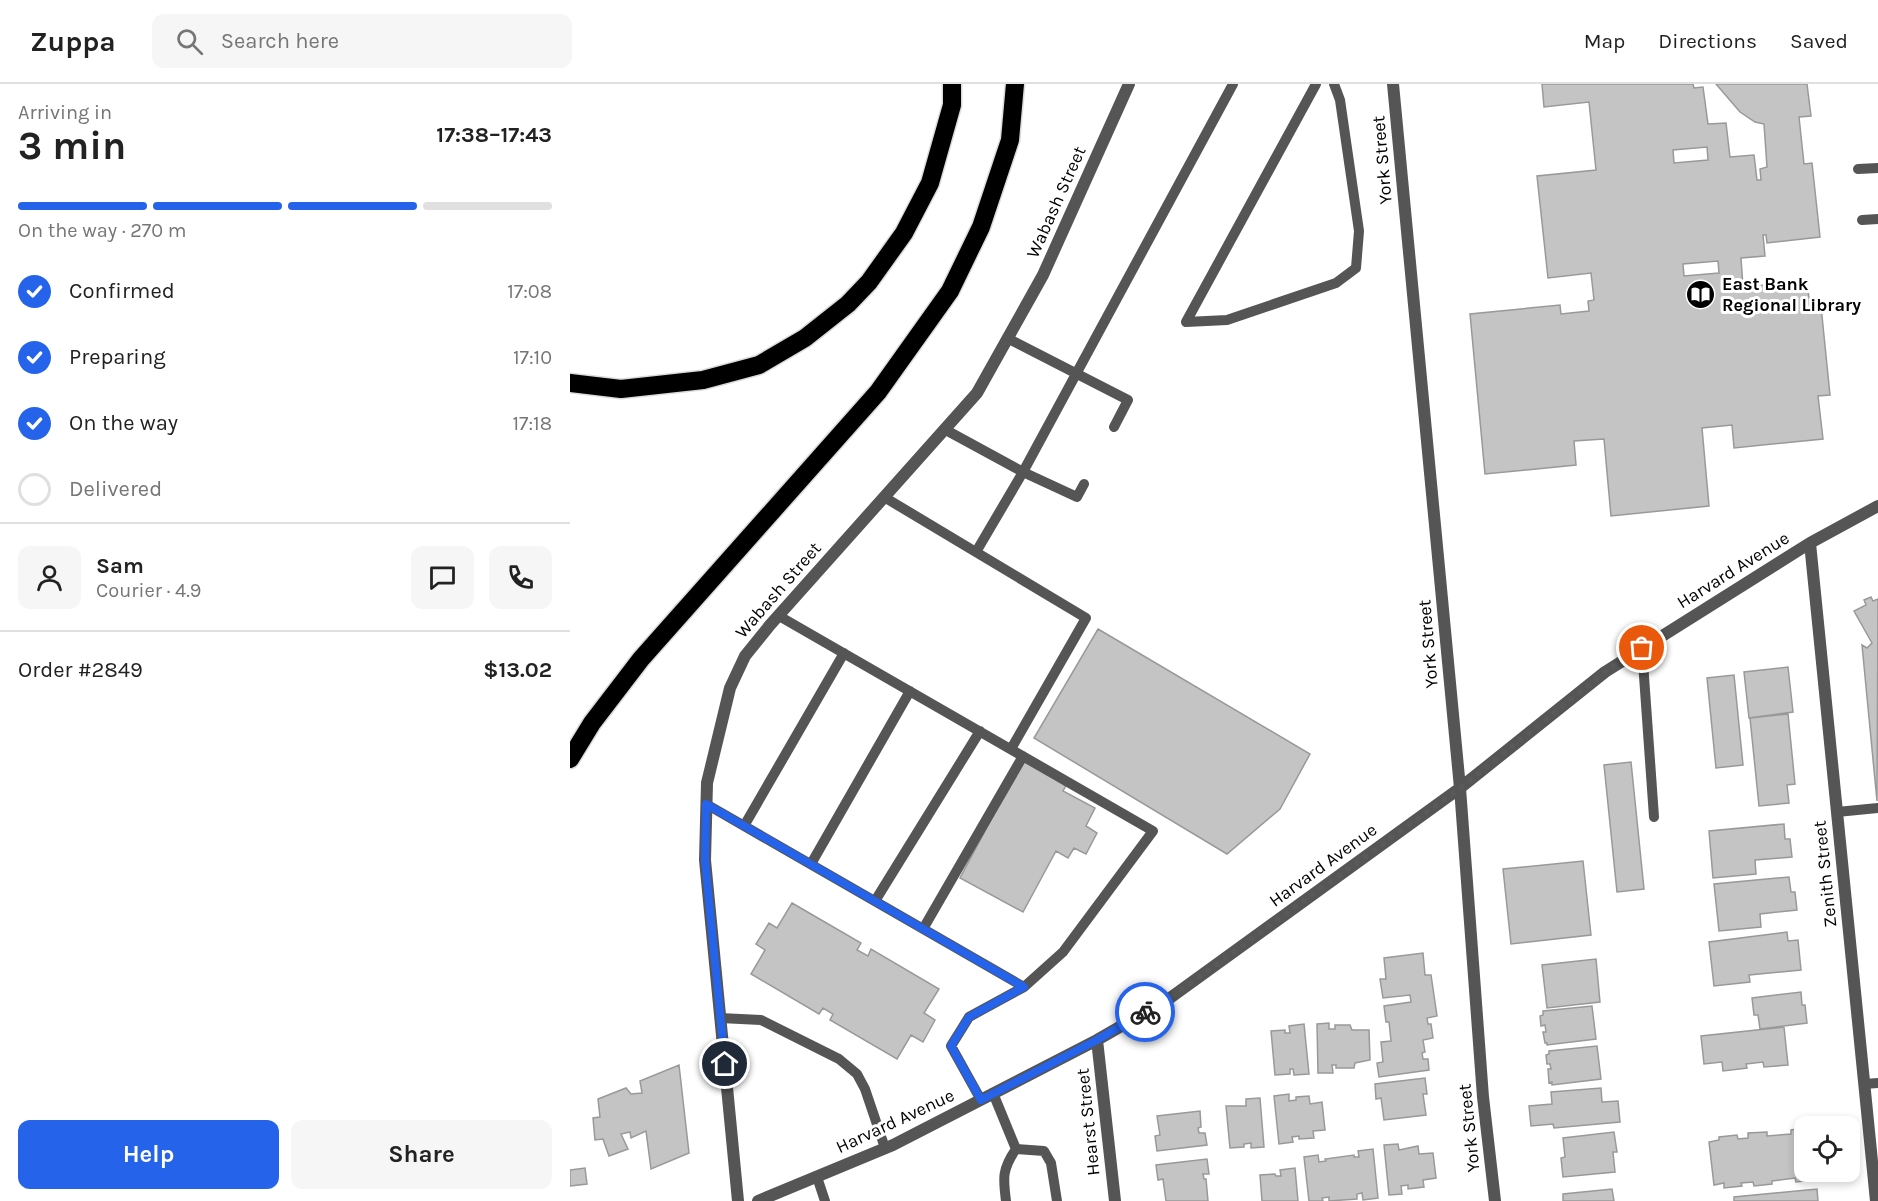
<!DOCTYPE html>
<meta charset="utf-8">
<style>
:root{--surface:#fff;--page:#f6f6f6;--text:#222;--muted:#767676;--line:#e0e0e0;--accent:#2563eb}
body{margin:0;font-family:Karla,sans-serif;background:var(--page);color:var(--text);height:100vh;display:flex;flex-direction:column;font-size:22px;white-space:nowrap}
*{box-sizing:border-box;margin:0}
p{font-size:20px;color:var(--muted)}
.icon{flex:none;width:33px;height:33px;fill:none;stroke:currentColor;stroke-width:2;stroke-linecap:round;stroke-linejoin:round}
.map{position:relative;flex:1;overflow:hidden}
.sheet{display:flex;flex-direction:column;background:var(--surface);width:570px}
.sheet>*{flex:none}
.fabs{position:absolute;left:1224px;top:1032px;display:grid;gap:12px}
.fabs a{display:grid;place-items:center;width:66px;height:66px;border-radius:12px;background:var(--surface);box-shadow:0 3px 9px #0003;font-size:30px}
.pin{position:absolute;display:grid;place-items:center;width:51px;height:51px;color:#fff;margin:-26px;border:3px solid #fff;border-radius:50%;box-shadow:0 2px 6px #0007}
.courier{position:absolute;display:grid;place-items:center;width:60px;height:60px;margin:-30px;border:4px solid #2563eb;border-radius:50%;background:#fff;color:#222;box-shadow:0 2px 8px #0007}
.headline em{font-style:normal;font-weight:700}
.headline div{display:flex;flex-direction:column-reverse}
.headline{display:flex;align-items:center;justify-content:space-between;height:102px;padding:0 18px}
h1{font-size:39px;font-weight:700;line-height:45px}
.bar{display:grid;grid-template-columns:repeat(4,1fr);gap:9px 6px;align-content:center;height:72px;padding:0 18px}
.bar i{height:8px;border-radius:4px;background:var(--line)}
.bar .on{background:var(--accent)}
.bar p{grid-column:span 4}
.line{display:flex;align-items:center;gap:15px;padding:0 18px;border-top:2px solid var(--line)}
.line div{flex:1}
.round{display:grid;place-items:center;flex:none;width:63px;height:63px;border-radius:12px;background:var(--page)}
ol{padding:0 18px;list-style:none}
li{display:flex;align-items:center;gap:18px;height:66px}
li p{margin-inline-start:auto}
li .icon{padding:6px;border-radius:50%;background:var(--accent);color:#fff;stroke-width:4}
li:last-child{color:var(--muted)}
li i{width:33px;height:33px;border:3px solid var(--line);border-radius:50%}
.button{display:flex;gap:12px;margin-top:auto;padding:12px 18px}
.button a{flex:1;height:69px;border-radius:12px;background:var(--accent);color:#fff;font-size:24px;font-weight:700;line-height:69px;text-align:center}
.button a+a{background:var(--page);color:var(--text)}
header{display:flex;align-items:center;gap:36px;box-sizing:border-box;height:84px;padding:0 30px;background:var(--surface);border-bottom:2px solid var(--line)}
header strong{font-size:28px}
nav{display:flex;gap:33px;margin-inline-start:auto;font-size:21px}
.search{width:420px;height:54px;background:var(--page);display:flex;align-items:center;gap:15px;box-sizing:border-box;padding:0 21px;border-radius:12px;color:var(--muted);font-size:22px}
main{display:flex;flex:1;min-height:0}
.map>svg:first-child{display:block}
</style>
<header>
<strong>Zuppa</strong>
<div class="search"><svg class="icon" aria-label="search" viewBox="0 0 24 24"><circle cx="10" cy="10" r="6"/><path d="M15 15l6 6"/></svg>Search here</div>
<nav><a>Map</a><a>Directions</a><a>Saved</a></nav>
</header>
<main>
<section class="sheet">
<div class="headline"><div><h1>3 min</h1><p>Arriving in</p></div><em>17:38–17:43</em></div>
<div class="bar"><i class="on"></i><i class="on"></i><i class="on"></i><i></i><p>On the way · 270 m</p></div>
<ol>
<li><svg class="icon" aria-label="check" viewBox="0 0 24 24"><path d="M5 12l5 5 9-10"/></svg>Confirmed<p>17:08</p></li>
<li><svg class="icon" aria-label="check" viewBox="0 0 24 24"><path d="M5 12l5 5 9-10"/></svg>Preparing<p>17:10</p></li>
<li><svg class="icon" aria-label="check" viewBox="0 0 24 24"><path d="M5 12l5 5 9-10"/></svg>On the way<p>17:18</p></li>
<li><i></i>Delivered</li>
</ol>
<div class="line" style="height:108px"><a class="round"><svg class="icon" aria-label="person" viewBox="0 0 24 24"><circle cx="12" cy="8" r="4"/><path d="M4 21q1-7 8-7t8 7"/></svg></a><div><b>Sam</b><p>Courier · 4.9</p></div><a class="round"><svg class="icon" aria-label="chat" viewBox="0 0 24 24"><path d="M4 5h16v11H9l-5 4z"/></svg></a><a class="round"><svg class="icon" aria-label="phone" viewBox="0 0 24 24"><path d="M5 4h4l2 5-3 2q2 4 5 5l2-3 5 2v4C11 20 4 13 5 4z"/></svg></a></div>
<div class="line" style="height:78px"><div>Order #2849</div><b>$13.02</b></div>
<div class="button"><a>Help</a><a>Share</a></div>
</section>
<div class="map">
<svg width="1308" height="1117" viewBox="0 0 1308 1117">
<rect width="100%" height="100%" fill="#fff"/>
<!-- building -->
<path fill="#c4c4c4" stroke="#999" stroke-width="1.5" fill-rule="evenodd" d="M 972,0 L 1123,0 L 1124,4 L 1133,3 L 1138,40 L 1156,39 L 1160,73 L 1184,71 L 1187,96 L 1191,96 L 1190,85 L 1197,83 L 1194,40 L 1185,38 L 1170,28 L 1146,0 L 1237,0 L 1241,32 L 1229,33 L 1234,80 L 1242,79 L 1250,153 L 1197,159 L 1196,151 L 1193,151 L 1195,172 L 1171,174 L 1173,203 L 1237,197 L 1240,223 L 1251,222 L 1260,311 L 1248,312 L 1253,355 L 1164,364 L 1162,341 L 1132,344 L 1139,422 L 1041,432 L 1034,355 L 1004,357 L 1006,381 L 915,390 L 900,230 L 990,221 L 991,230 L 1019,227 L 1018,217 L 1024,216 L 1021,189 L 978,194 L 967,92 L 1026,86 L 1019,18 L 974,23 ZM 1137,63 L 1138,76 L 1104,79 L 1103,66 ZM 1148,177 L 1149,189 L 1114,192 L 1113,180 Z
M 1301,513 L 1303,517 L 1308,515 L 1307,717 L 1292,561 L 1297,564 L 1302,559 L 1284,527 L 1296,521 L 1294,516 Z
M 528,545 L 740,670 L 710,725 L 657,770 L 464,654 Z
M 1218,583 L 1223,628 L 1179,634 L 1174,588 Z
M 1164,591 L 1173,681 L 1146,684 L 1137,594 Z
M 1218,630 L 1225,700 L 1217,701 L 1219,719 L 1189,722 L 1180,634 Z
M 454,674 L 498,698 L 493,707 L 525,724 L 516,742 L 527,749 L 516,770 L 504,764 L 498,774 L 486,767 L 453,828 L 390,794 Z
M 1061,678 L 1074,805 L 1047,808 L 1034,681 Z
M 1214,740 L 1215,755 L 1220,755 L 1222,773 L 1185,776 L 1186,790 L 1143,794 L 1139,747 Z
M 1013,777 L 1021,851 L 941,860 L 933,785 Z
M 1219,793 L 1221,808 L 1225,808 L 1227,826 L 1190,830 L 1191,843 L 1149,847 L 1144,800 Z
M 222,819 L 291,859 L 287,866 L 298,872 L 301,865 L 369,905 L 354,929 L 365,936 L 353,958 L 341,951 L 327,975 L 260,936 L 263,930 L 253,924 L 249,930 L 181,890 L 195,866 L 186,860 L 199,839 L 207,844 Z
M 1217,848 L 1218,857 L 1228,856 L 1231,886 L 1179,891 L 1180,898 L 1144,902 L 1139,858 Z
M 853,869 L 855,891 L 861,891 L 867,932 L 857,934 L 858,940 L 861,940 L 863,954 L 853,956 L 855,968 L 852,969 L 853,975 L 858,975 L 859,986 L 809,993 L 807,979 L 813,978 L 811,958 L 821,957 L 819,938 L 816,938 L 814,922 L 841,918 L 840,911 L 813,914 L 810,895 L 816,895 L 814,874 Z
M 1026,875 L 1030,918 L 977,924 L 972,881 Z
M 1231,908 L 1232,921 L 1235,921 L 1237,939 L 1190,945 L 1188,931 L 1184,931 L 1182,914 Z
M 1022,922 L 1026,955 L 977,961 L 977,959 L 975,959 L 973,948 L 976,948 L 975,941 L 971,942 L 970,932 L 973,931 L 973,927 Z
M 759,939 L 759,945 L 765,945 L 765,941 L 780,941 L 782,946 L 799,946 L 800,976 L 785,979 L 784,984 L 766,984 L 766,981 L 762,981 L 763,989 L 748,989 L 747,940 Z
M 734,940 L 739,990 L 724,991 L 723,985 L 720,985 L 720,990 L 705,991 L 701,947 L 715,946 L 715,949 L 720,949 L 719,942 Z
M 1214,943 L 1218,981 L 1194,983 L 1193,978 L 1176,980 L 1177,984 L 1153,987 L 1152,978 L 1134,980 L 1131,952 Z
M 1027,962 L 1031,995 L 982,1001 L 982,998 L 979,999 L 978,985 L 981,985 L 980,980 L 977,980 L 976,971 L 979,970 L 979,967 Z
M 109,981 L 119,1069 L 81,1085 L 76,1047 L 61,1054 L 60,1048 L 51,1050 L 58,1065 L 39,1072 L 33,1055 L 25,1056 L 23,1034 L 30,1033 L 28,1015 L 56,1004 L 61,1010 L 72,1009 L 70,997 Z
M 855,994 L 857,1010 L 853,1010 L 856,1031 L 814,1036 L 811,1014 L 806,1015 L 805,1000 Z
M 1031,1004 L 1032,1018 L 1048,1017 L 1050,1038 L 984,1044 L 983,1040 L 961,1042 L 959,1022 L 982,1020 L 981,1008 Z
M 719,1010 L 719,1017 L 726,1016 L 726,1013 L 739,1012 L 740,1020 L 752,1018 L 755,1046 L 743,1047 L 744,1054 L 729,1055 L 729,1052 L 722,1053 L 723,1058 L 709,1060 L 704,1012 Z
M 690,1014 L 694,1063 L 681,1064 L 681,1059 L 674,1060 L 674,1063 L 660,1064 L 656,1022 L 676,1022 L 676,1015 Z
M 630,1027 L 631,1043 L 628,1044 L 629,1049 L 635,1049 L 637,1061 L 587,1067 L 585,1052 L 590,1051 L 587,1032 Z
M 1234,1044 L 1234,1088 L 1250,1088 L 1250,1092 L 1245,1093 L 1245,1096 L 1226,1098 L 1225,1094 L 1202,1097 L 1202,1100 L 1184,1102 L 1183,1098 L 1171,1099 L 1172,1102 L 1154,1104 L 1154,1099 L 1144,1101 L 1139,1058 L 1149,1056 L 1149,1053 L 1167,1051 L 1168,1055 L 1178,1054 L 1178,1049 L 1197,1048 L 1197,1052 L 1221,1050 L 1221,1046 Z
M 1044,1048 L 1047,1068 L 1043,1068 L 1045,1088 L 993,1093 L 991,1074 L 995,1073 L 993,1054 Z
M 828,1060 L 829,1066 L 848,1062 L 849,1070 L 863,1069 L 866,1094 L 853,1096 L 854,1103 L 838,1105 L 838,1101 L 831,1102 L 832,1110 L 819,1111 L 814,1061 Z
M 803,1065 L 808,1114 L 793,1116 L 792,1109 L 787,1110 L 787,1115 L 759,1117 L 759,1113 L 752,1114 L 753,1117 L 739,1117 L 734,1073 L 748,1071 L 749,1078 L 756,1077 L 755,1075 L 784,1071 L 784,1073 L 789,1073 L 788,1067 Z
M 637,1075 L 639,1090 L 633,1090 L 634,1095 L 636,1095 L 638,1117 L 596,1117 L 593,1095 L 588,1096 L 586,1081 Z
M 15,1084 L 17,1100 L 0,1102 L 0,1086 Z
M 725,1084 L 728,1117 L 692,1117 L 690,1091 L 705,1090 L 706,1092 L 711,1092 L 710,1086 Z
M 1042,1105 L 1044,1117 L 993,1117 L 993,1110 Z
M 1247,1105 L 1248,1117 L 1164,1117 L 1164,1113 Z"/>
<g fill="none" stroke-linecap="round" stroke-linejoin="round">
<defs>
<path id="motorway" d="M 0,299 L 51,305 L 133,296 L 189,281 L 235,254 L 278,220 L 299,198 L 334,149 L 360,99 L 382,21 L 382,0
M 0,675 L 22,639 L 71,575 L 308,308 L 380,207 L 411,143 L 440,56 L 445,0"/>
</defs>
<!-- motorway casing -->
<use href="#motorway" stroke="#dbdbdb" stroke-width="21"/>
<!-- service -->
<path stroke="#555" stroke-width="10" d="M 746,0 L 616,238 L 657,236 L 766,199 L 786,184 L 789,147 L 770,16 L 764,0
M 1288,85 L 1308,84
M 1292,136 L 1308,135
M 437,254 L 558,316 L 544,343
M 374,345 L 453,388 L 507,413 L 514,400
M 314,413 L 516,534 L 441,665
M 406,468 L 453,388 L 663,0
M 209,532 L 583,747 L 493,868 L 454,903 L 399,933 L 381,962 L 411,1016
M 1072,564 L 1084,733
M 136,720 L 454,903
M 1267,728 L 1308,724
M 174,742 L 274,569
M 241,780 L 340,607
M 305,817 L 410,647
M 353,845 L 453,672
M 150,934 L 191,936 L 269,975 L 287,990 L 295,1005 L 315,1064
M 1294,1000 L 1308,999
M 423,1009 L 446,1065
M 446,1065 L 474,1067 L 481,1079 L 487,1117
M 247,1093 L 255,1117
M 436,1117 C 433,1094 432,1085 446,1065"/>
<!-- minor -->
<path stroke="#555" stroke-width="12" d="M 823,0 L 890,704 L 913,1013 L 925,1117
M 1240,459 L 1306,1117
M 527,956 L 545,1117
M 168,1117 L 135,776 L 137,699 L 160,604 L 175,572 L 200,541 L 407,309 L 473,191 L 559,0
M 188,1117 L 323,1061 L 527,956 L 600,914 L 890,704 L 1035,588 L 1240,459 L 1308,422"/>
<!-- motorway -->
<use href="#motorway" stroke="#000" stroke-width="18"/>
</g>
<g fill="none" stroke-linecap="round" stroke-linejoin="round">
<!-- done -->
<path stroke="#595959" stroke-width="6" stroke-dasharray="0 10.8" d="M 575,928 L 600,914 L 890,704 L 1035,588 L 1072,564"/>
<!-- route -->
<path stroke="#2563eb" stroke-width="8" d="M 155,980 L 135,776 L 136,720 L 454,903 L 399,933 L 381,962 L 411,1016 L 527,956 L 575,928"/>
</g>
<!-- icons -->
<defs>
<symbol id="library-disc" viewBox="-11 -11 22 22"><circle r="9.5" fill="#000" stroke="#fff"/><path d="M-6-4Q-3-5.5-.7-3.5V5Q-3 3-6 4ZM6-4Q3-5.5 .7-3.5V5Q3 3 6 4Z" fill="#fff"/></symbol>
</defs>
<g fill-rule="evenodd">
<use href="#library-disc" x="1114" y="194" width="33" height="33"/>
</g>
<g text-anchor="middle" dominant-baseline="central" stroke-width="6" stroke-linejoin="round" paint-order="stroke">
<!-- street labels -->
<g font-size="18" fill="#000" stroke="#fff">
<text transform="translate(812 76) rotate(-95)">York Street</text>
<text transform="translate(486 118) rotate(-66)">Wabash Street</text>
<text transform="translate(1163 486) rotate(-32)">Harvard Avenue</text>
<text transform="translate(208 506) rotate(-49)">Wabash Street</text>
<text transform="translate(858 560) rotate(-95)">York Street</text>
<text transform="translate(753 781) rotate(-36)">Harvard Avenue</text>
<text transform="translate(1255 790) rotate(-96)">Zenith Street</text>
<text transform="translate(325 1037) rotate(-25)">Harvard Avenue</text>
<text transform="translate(518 1038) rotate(-96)">Hearst Street</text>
<text transform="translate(899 1044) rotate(-96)">York Street</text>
</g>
<!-- poi labels -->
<g font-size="18" font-weight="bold" fill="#000" stroke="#fff" text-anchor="start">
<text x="1152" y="200">East Bank<tspan x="1152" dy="21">Regional Library</tspan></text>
</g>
</g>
</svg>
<div class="fabs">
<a><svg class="icon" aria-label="locate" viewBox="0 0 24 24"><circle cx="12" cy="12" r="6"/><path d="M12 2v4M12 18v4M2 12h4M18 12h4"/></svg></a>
</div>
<div class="pin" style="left:1072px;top:564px;background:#ea580c"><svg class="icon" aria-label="bag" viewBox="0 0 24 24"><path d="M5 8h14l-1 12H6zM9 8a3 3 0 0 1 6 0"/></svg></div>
<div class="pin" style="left:155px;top:980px;background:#1f2937"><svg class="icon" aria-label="home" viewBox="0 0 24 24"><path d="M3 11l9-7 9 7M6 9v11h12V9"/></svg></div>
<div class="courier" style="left:575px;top:928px"><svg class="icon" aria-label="bike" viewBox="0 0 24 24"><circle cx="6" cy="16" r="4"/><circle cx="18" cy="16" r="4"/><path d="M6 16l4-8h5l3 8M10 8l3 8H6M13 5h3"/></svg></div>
</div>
</main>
